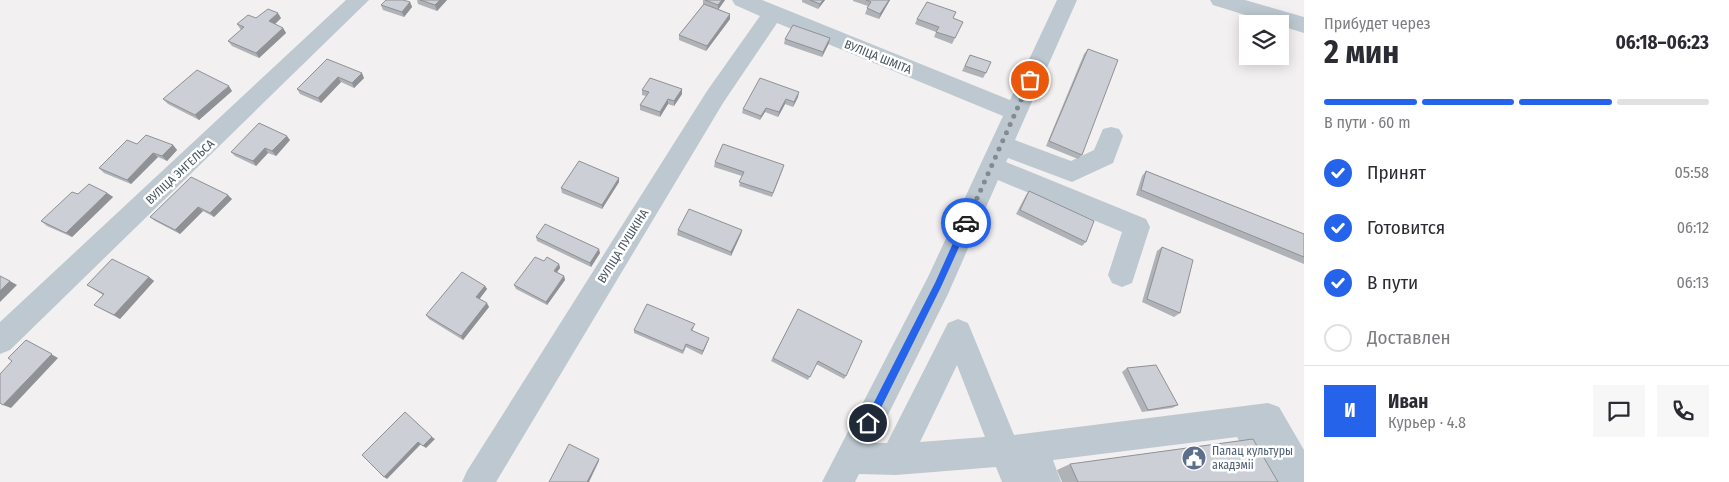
<!DOCTYPE html>
<html lang="ru">
<meta charset="utf-8">
<style>
:root{--surface:#fff;--page:#f7f7f7;--text:#2b2b33;--muted:#7c7c81;--line:#e1e1e2;--accent:#2563eb}
body{margin:0;font-family:"Fira Sans Condensed",sans-serif;background:var(--page);color:var(--text);height:100vh;display:flex;flex-direction:column;font-size:19px;white-space:nowrap}
*{box-sizing:border-box;margin:0}
p{font-size:16px;color:var(--muted)}
.icon{flex:none;width:28px;height:28px;fill:none;stroke:currentColor;stroke-width:2;stroke-linecap:round;stroke-linejoin:round}
.map{position:relative;flex:1;overflow:hidden}
.panel{display:flex;flex-direction:column;background:var(--surface);width:425px}
.panel>*{flex:none}
.controls{position:absolute;left:1239px;top:15px;display:grid;gap:10px}
.controls a{display:grid;place-items:center;width:50px;height:50px;border-radius:0px;background:var(--surface);box-shadow:0 2px 12px #0003;font-size:25px}
.pin{position:absolute;display:grid;place-items:center;width:42px;height:42px;color:#fff;margin:-21px;border:2px solid #fff;border-radius:50%;box-shadow:0 1px 5px #0007}
.courier{position:absolute;display:grid;place-items:center;width:50px;height:50px;margin:-25px;border:4px solid #2563eb;border-radius:50%;background:#fff;color:#222;box-shadow:0 1px 6px #0007}
.summary em{font-style:normal;font-weight:700}
.summary div{display:flex;flex-direction:column-reverse}
.summary{display:flex;align-items:center;justify-content:space-between;height:85px;padding:0 20px}
h1{font-size:32px;font-weight:700;line-height:38px}
.bar{display:grid;grid-template-columns:repeat(4,1fr);gap:8px 5px;align-content:center;height:60px;padding:0 20px}
.bar i{height:6px;border-radius:4px;background:var(--line)}
.bar .current{background:var(--accent)}
.bar p{grid-column:span 4}
.line{display:flex;align-items:center;gap:12px;padding:0 20px;border-top:1px solid var(--line)}
.line div{flex:1}
.round{display:grid;place-items:center;flex:none;width:52px;height:52px;border-radius:0px;background:var(--page)}
ol{padding:0 20px;list-style:none}
li{display:flex;align-items:center;gap:15px;height:55px}
li p{margin-inline-start:auto}
li .icon{padding:5px;border-radius:50%;background:var(--accent);color:#fff;stroke-width:4}
li:last-child{color:var(--muted)}
li i{width:28px;height:28px;border:2px solid var(--line);border-radius:50%}
main{display:flex;flex:1;min-height:0}
.map>svg:first-child{display:block}
</style>
<main>
<div class="map">
<svg width="1304" height="482" viewBox="0 0 1304 482">
<rect width="100%" height="100%" fill="#f2f0f0"/>
<g fill="none" stroke-linecap="round" stroke-linejoin="round">
<!-- minor -->
<path fill="#bdc8d0" fill-rule="evenodd" d="M 346,0 L 369,0 L 10,350 L 0,354 L 0,322 Z
M 732,0 L 762,0 L 1010,100 L 1057,0 L 1077,0 L 1015,140 L 1071,161 L 1094,150 L 1103,129 L 1111,127 L 1119,129 L 1123,136 L 1113,163 L 1072,182 L 1008,158 L 1006,162 L 1146,219 L 1150,227 L 1132,283 L 1122,287 L 1112,283 L 1108,275 L 1122,232 L 998,180 L 948,294 L 874,443 L 887,443 L 948,323 L 958,319 L 968,323 L 1014,435 L 1268,403 L 1279,407 L 1304,450 L 1304,482 L 1262,482 L 1237,437 L 1053,460 L 1061,482 L 1002,482 L 996,467 L 896,475 L 859,474 L 855,482 L 822,482 L 928,277 L 1003,116 L 777,23 L 723,103 L 496,482 L 462,482 L 467,471 L 707,91 L 760,16 L 735,5 ZM 957,365 L 985,437 L 920,442 Z
M 1210,0 L 1245,0 L 1304,17 L 1304,33 L 1213,5 Z"/>
</g>
<!-- wall -->
<path fill="#afb2b7" d="M 417,0 L 447,0 L 437,11 L 418,4 Z
M 703,0 L 725,0 L 718,9 L 730,14 L 730,19 L 706,51 L 679,40 L 679,35 L 703,5 Z
M 802,0 L 825,0 L 818,9 L 802,2 Z
M 853,0 L 890,0 L 879,19 L 865,14 L 868,6 L 853,1 Z
M 410,2 L 412,7 L 404,17 L 383,10 L 381,5 Z
M 256,18 L 281,18 L 275,24 L 283,28 L 286,33 L 259,58 L 232,46 L 228,41 L 241,30 L 237,24 Z
M 953,18 L 963,22 L 952,44 L 934,37 L 936,32 L 915,24 L 917,19 Z
M 785,39 L 829,43 L 822,57 L 784,44 Z
M 1088,49 L 1082,155 L 1078,159 L 1046,146 L 1084,54 Z
M 970,55 L 986,73 L 983,78 L 962,71 Z
M 327,59 L 364,78 L 354,88 L 341,82 L 321,103 L 300,94 L 297,89 Z
M 682,89 L 682,94 L 674,106 L 668,104 L 660,117 L 640,110 L 640,105 L 646,96 L 642,95 L 642,90 Z
M 232,91 L 199,120 L 168,104 L 163,99 Z
M 798,97 L 793,107 L 785,104 L 778,117 L 765,112 L 760,120 L 742,113 L 743,109 Z
M 290,140 L 276,156 L 268,153 L 256,166 L 235,156 L 231,152 Z
M 137,144 L 173,145 L 177,150 L 167,161 L 158,157 L 131,184 L 104,173 L 99,168 Z
M 715,162 L 783,169 L 772,197 L 739,186 L 742,176 L 714,167 Z
M 1146,171 L 1304,234 L 1304,264 L 1136,195 L 1142,176 Z
M 619,178 L 619,182 L 602,209 L 562,193 L 561,188 Z
M 1029,191 L 1086,242 L 1082,246 L 1016,214 L 1026,195 Z
M 107,193 L 113,197 L 72,237 L 47,226 L 41,221 Z
M 232,199 L 214,217 L 203,211 L 180,234 L 155,221 L 150,217 Z
M 678,230 L 742,230 L 741,234 L 731,256 L 677,235 Z
M 536,237 L 600,253 L 591,267 L 537,241 Z
M 1162,247 L 1180,313 L 1174,317 L 1142,302 L 1157,251 Z
M 544,261 L 559,264 L 560,268 L 557,272 L 564,276 L 565,280 L 547,305 L 516,289 L 514,285 Z
M 149,277 L 154,281 L 120,319 L 94,305 L 103,295 L 87,285 Z
M 485,286 L 487,289 L 479,299 L 489,307 L 463,340 L 429,319 L 426,315 Z
M 798,309 L 846,376 L 844,379 L 816,364 L 808,380 L 771,361 Z
M 694,327 L 692,331 L 708,341 L 702,355 L 686,347 L 683,354 L 634,333 L 634,330 Z
M 1127,368 L 1178,405 L 1172,408 L 1142,412 L 1122,372 Z
M 1070,464 L 1278,482 L 1062,482 L 1057,470 Z"/>
<!-- shaded-wall -->
<path fill="#8f9195" d="M 440,0 L 447,0 L 437,11 L 435,5 Z
M 722,0 L 725,0 L 718,10 L 718,5 Z
M 823,0 L 825,0 L 818,9 L 820,4 Z
M 889,0 L 890,0 L 879,19 L 880,14 Z
M 410,2 L 412,7 L 404,17 L 402,12 Z
M 278,13 L 281,18 L 272,27 L 269,21 Z
M 730,14 L 730,19 L 706,51 L 707,46 Z
M 283,28 L 286,33 L 259,58 L 256,53 Z
M 830,38 L 829,43 L 822,57 L 823,52 Z
M 362,73 L 364,78 L 354,88 L 352,83 Z
M 338,77 L 341,82 L 321,103 L 318,98 Z
M 229,86 L 232,91 L 199,120 L 195,115 Z
M 682,89 L 682,94 L 674,106 L 674,101 Z
M 799,92 L 798,97 L 793,107 L 794,102 Z
M 668,99 L 668,104 L 660,117 L 660,112 Z
M 786,99 L 785,104 L 778,117 L 779,112 Z
M 766,108 L 765,112 L 760,120 L 761,116 Z
M 287,136 L 290,140 L 276,156 L 272,151 Z
M 173,145 L 177,150 L 167,161 L 162,156 Z
M 265,148 L 268,153 L 256,166 L 253,161 Z
M 153,153 L 158,157 L 131,184 L 127,180 Z
M 619,178 L 619,182 L 602,209 L 602,205 Z
M 107,193 L 113,197 L 72,237 L 66,233 Z
M 228,195 L 232,199 L 214,217 L 210,213 Z
M 198,207 L 203,211 L 180,234 L 175,230 Z
M 742,230 L 741,234 L 731,256 L 731,252 Z
M 599,249 L 600,253 L 591,267 L 590,263 Z
M 559,264 L 560,268 L 555,275 L 554,271 Z
M 564,276 L 565,280 L 547,305 L 546,302 Z
M 149,277 L 154,281 L 120,319 L 114,315 Z
M 10,281 L 17,285 L 0,302 L 0,291 Z
M 485,286 L 487,289 L 478,301 L 476,297 Z
M 487,303 L 489,307 L 463,340 L 461,336 Z
M 709,338 L 708,341 L 702,355 L 703,351 Z
M 26,340 L 58,358 L 11,408 L 3,405 Z
M 432,437 L 435,439 L 426,448 L 423,446 Z
M 418,442 L 421,444 L 387,479 L 384,477 Z
M 599,459 L 599,461 L 589,482 L 587,482 Z"/>
<!-- building -->
<path fill="#cccfd5" stroke="#8f9195" d="M 386,0 L 403,0 L 410,2 L 402,12 L 381,5 Z
M 420,0 L 440,0 L 435,5 Z
M 705,0 L 722,0 L 718,5 Z
M 810,0 L 823,0 L 820,4 Z
M 866,0 L 889,0 L 880,14 L 867,8 L 871,2 Z
M 927,2 L 956,12 L 953,18 L 963,22 L 955,38 L 936,32 L 939,27 L 917,19 Z
M 704,4 L 730,14 L 707,46 L 679,35 Z
M 268,9 L 278,13 L 269,21 L 283,28 L 256,53 L 228,41 L 244,27 L 237,24 L 248,15 L 256,18 Z
M 793,25 L 830,38 L 823,52 L 785,39 Z
M 1088,49 L 1118,60 L 1082,155 L 1049,141 Z
M 970,55 L 991,62 L 986,73 L 965,66 Z
M 327,59 L 362,73 L 352,83 L 338,77 L 318,98 L 297,89 Z
M 197,70 L 229,86 L 195,115 L 163,99 Z
M 650,78 L 682,89 L 674,101 L 668,99 L 660,112 L 640,105 L 649,92 L 642,90 Z
M 760,78 L 799,92 L 794,102 L 786,99 L 779,112 L 766,108 L 761,116 L 743,109 Z
M 259,123 L 287,136 L 272,151 L 265,148 L 253,161 L 231,152 Z
M 146,135 L 173,145 L 162,156 L 153,153 L 127,180 L 99,168 L 127,140 L 137,144 Z
M 723,144 L 784,165 L 773,193 L 739,182 L 744,172 L 715,162 Z
M 579,161 L 619,178 L 602,205 L 561,188 Z
M 1146,171 L 1304,234 L 1304,257 L 1141,190 Z
M 191,177 L 228,195 L 210,213 L 198,207 L 175,230 L 150,217 Z
M 89,184 L 107,193 L 66,233 L 41,221 L 72,192 L 78,194 Z
M 1029,191 L 1094,221 L 1086,242 L 1020,210 Z
M 689,209 L 742,230 L 731,252 L 678,230 Z
M 545,224 L 599,249 L 590,263 L 536,237 Z
M 1162,247 L 1193,260 L 1180,313 L 1147,299 Z
M 535,257 L 544,261 L 547,257 L 559,264 L 554,271 L 564,276 L 546,302 L 514,285 Z
M 112,259 L 149,277 L 114,315 L 94,305 L 104,294 L 87,285 Z
M 462,272 L 485,286 L 476,297 L 487,303 L 461,336 L 426,315 Z
M 0,276 L 10,281 L 0,291 Z
M 647,304 L 695,324 L 691,330 L 709,338 L 703,351 L 686,344 L 683,351 L 634,330 Z
M 798,309 L 862,341 L 846,376 L 818,361 L 810,377 L 773,358 Z
M 26,340 L 52,354 L 3,405 L 0,403 L 0,374 L 12,361 L 8,358 Z
M 1156,365 L 1178,405 L 1148,410 L 1127,368 Z
M 405,412 L 432,437 L 423,446 L 418,442 L 384,477 L 362,455 Z
M 1253,439 L 1278,482 L 1078,482 L 1070,464 Z
M 569,444 L 599,459 L 587,482 L 549,482 Z"/>
<!-- route -->
<path fill="#2563eb" d="M 966,220 L 970,223 L 941,287 L 872,426 L 865,426 L 865,420 L 935,283 L 963,221 Z"/>
<g fill="none" stroke-linecap="round" stroke-linejoin="round">
<!-- done -->
<path stroke="#838b92" stroke-width="5" stroke-dasharray="0 9" d="M 966,223 L 1030,80"/>
</g>
<!-- icons -->
<defs>
<symbol id="civic-disc" viewBox="-11 -11 22 22"><circle r="9.5" fill="#5c6f8a" stroke="#fff"/><path d="M-.6-6.5H3V-4.5H.6V-3L4-1V1h2V6H-6V1h2V-1L-.6-3ZM-1.2 2.5V6h2.4V2.5Z" fill="#fff"/></symbol>
</defs>
<g fill-rule="evenodd">
<use href="#civic-disc" x="1180" y="444" width="28" height="28"/>
</g>
<g text-anchor="middle" dominant-baseline="central" stroke-width="5" stroke-linejoin="round" paint-order="stroke">
<!-- street labels -->
<g font-size="12" fill="#47545f" stroke="#fff">
<text transform="translate(878 57) rotate(22)">ВУЛІЦА ШМІТА</text>
<text transform="translate(180 172) rotate(-43)">ВУЛІЦА ЭНГЕЛЬСА</text>
<text transform="translate(623 246) rotate(-58)">ВУЛІЦА ПУШКІНА</text>
</g>
<!-- service labels -->
<g font-size="12" fill="#4e5e75" stroke="#fff" text-anchor="start">
<text x="1212" y="451">Палац культуры<tspan x="1212" dy="14">акадэміі</tspan></text>
</g>
</g>
</svg>
<div class="controls">
<a><svg class="icon" aria-label="layers" viewBox="0 0 24 24"><path d="M12 4l9 5-9 5-9-5zM3 14l9 5 9-5"/></svg></a>
</div>
<div class="pin" style="left:1030px;top:80px;background:#ea580c"><svg class="icon" aria-label="bag" viewBox="0 0 24 24"><path d="M5 8h14l-1 12H6zM9 8a3 3 0 0 1 6 0"/></svg></div>
<div class="pin" style="left:868px;top:423px;background:#1f2937"><svg class="icon" aria-label="home" viewBox="0 0 24 24"><path d="M3 11l9-7 9 7M6 9v11h12V9"/></svg></div>
<div class="courier" style="left:966px;top:223px"><svg class="icon" aria-label="car" viewBox="0 0 24 24"><path d="M5 17H2v-5l4-1 3-4h7l3 4 3 1v5h-3M9 17h6M6 11h13"/><circle cx="7" cy="17" r="2"/><circle cx="17" cy="17" r="2"/></svg></div>
</div>
<section class="panel">
<div class="summary"><div><h1>2 мин</h1><p>Прибудет через</p></div><em>06:18–06:23</em></div>
<div class="bar"><i class="current"></i><i class="current"></i><i class="current"></i><i></i><p>В пути · 60 m</p></div>
<ol>
<li><svg class="icon" aria-label="check" viewBox="0 0 24 24"><path d="M5 12l5 5 9-10"/></svg>Принят<p>05:58</p></li>
<li><svg class="icon" aria-label="check" viewBox="0 0 24 24"><path d="M5 12l5 5 9-10"/></svg>Готовится<p>06:12</p></li>
<li><svg class="icon" aria-label="check" viewBox="0 0 24 24"><path d="M5 12l5 5 9-10"/></svg>В пути<p>06:13</p></li>
<li><i></i>Доставлен</li>
</ol>
<div class="line" style="height:90px"><b class="round" style="background:var(--accent);color:#fff">И</b><div><b>Иван</b><p>Курьер · 4.8</p></div><a class="round"><svg class="icon" aria-label="chat" viewBox="0 0 24 24"><path d="M4 5h16v11H9l-5 4z"/></svg></a><a class="round"><svg class="icon" aria-label="phone" viewBox="0 0 24 24"><path d="M5 4h4l2 5-3 2q2 4 5 5l2-3 5 2v4C11 20 4 13 5 4z"/></svg></a></div>
</section>
</main>
